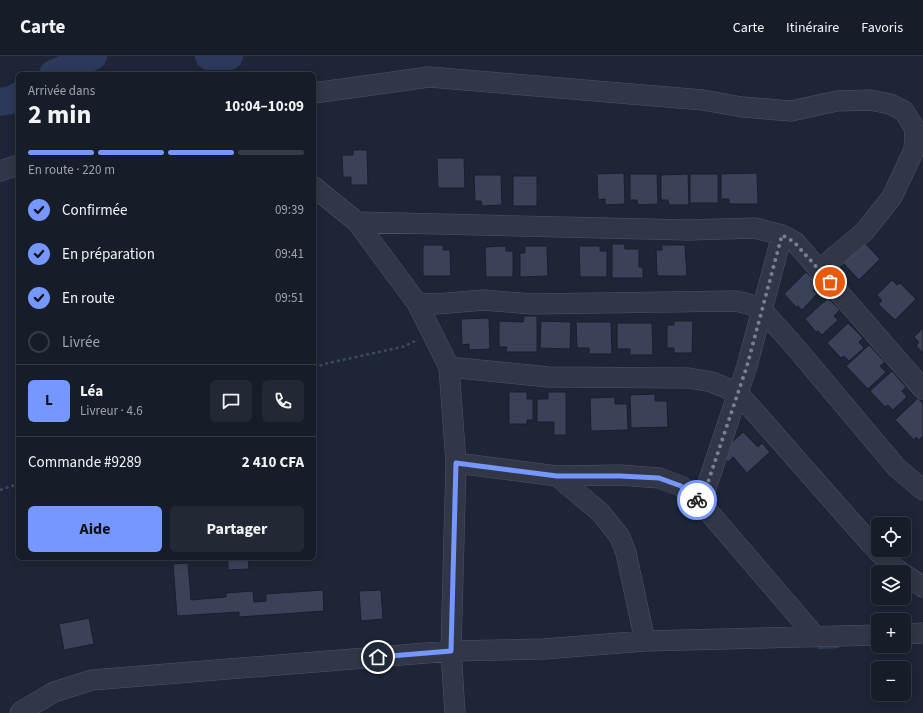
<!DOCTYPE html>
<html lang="fr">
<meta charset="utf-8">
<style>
:root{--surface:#161c28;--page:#232934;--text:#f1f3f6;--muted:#9ea1a8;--line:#353a45;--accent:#7597ff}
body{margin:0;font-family:"Source Sans 3",sans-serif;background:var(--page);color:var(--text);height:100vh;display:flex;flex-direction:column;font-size:15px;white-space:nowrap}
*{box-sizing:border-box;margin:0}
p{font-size:13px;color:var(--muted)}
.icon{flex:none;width:22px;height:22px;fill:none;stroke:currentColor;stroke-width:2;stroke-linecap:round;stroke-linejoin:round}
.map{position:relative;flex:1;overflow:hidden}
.side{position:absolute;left:16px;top:16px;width:300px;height:488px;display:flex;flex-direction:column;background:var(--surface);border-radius:6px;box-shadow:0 2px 10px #0003,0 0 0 1px var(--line)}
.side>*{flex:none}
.fabs{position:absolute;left:871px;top:461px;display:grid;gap:8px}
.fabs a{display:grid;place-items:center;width:40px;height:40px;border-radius:6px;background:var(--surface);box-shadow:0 2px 10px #0003,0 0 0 1px var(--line);font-size:20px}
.pin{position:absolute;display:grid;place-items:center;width:34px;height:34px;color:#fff;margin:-17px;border:2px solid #fff;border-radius:50%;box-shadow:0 1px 4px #0007}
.courier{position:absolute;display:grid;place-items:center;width:40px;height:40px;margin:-20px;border:3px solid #7597ff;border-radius:50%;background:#fff;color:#222;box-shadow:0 1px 5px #0007}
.headline em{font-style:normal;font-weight:700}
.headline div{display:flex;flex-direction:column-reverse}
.headline{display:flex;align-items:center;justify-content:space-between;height:68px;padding:0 12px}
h1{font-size:26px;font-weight:700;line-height:30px}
.bar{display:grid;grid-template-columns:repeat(4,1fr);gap:6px 4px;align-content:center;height:48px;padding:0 12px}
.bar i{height:5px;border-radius:3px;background:var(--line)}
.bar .active{background:var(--accent)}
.bar p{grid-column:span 4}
.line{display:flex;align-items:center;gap:10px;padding:0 12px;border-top:1px solid var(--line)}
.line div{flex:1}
.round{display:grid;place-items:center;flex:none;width:42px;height:42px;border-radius:6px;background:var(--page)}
ol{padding:0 12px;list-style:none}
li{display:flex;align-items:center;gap:12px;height:44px}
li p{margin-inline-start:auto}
li .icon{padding:4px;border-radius:50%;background:var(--accent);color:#111;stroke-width:4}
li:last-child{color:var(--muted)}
li i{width:22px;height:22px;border:2px solid var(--line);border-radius:50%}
.action{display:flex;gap:8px;margin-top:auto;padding:8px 12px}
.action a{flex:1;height:46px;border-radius:6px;background:var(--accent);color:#111;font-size:16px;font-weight:700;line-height:46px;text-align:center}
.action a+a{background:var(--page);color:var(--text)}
header{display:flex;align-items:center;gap:24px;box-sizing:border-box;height:56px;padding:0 20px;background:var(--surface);border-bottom:1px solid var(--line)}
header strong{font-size:19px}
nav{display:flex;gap:22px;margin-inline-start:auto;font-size:14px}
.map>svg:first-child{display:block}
</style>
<header>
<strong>Carte</strong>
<nav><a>Carte</a><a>Itinéraire</a><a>Favoris</a></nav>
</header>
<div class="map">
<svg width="923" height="657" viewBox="0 0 923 657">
<rect width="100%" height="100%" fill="#1d2536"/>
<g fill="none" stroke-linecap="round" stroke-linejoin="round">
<!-- stream -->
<path stroke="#2c395b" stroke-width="4.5" d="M 820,591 L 837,590"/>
<!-- river -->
<path stroke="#2c395b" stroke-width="28" d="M 209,0 L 229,0
M 53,18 L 93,0
M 0,46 L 12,44 L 18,40"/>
</g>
<!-- building -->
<path fill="#394258" stroke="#181e2d" d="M 353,94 L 367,94 L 368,129 L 351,129 L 351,121 L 343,121 L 342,99 L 353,99 Z
M 437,102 L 464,102 L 465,132 L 438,132 Z
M 624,117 L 625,148 L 605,149 L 605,143 L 598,144 L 597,118 Z
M 757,117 L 758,148 L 729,148 L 729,143 L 721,143 L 721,118 Z
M 630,118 L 657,118 L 658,148 L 638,149 L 637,144 L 630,144 Z
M 688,118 L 689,149 L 669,149 L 668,144 L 661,144 L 661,119 Z
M 690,118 L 718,118 L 718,147 L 690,147 Z
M 474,119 L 501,119 L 502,149 L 482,150 L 481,145 L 475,145 Z
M 513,120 L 537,120 L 537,150 L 513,150 Z
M 864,186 L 880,203 L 859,224 L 843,207 Z
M 612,188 L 624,188 L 625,193 L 639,193 L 639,211 L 643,211 L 643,222 L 612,222 Z
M 423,189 L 443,189 L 443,194 L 450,194 L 451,220 L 423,220 Z
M 662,189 L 685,189 L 687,220 L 657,220 L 656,194 L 662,194 Z
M 506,190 L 506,195 L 513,195 L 513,221 L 486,221 L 485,191 Z
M 525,190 L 547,190 L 548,220 L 520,221 L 520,197 L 525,197 Z
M 579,190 L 600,190 L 600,195 L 607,195 L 607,221 L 580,221 Z
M 806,216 L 819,228 L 813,234 L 817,238 L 802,254 L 798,250 L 796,251 L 784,238 Z
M 892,224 L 897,229 L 900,227 L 916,243 L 895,264 L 878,248 L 882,245 L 877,239 Z
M 828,242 L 840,254 L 834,260 L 838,264 L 822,279 L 818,275 L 816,276 L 805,263 Z
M 524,260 L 537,260 L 537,296 L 506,296 L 507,291 L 499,291 L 499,265 L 523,266 Z
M 489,262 L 490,293 L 469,294 L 469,288 L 462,289 L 461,263 Z
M 541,265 L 571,266 L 570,293 L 540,292 Z
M 674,265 L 693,265 L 692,297 L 674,297 L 674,292 L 667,292 L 667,269 L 674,269 Z
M 576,266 L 611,266 L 612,298 L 589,298 L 589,292 L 577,292 Z
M 617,267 L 652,267 L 653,299 L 630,299 L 630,293 L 617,293 Z
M 848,267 L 863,282 L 859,286 L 864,292 L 849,305 L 844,300 L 841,302 L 827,287 Z
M 923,272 L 923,297 L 916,290 L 919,286 L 914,281 Z
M 869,289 L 885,306 L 880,310 L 886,316 L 868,333 L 846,310 Z
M 892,315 L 906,331 L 902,335 L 907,341 L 893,354 L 888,349 L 885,351 L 870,335 Z
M 509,336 L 527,336 L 527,343 L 533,343 L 533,364 L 527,364 L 527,368 L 509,368 Z
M 548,336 L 566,336 L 566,379 L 554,379 L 554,366 L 537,366 L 537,343 L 548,343 Z
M 655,338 L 655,345 L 667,345 L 668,371 L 631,372 L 630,339 Z
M 615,341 L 615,348 L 627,348 L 628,374 L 591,375 L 590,342 Z
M 918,342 L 923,348 L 923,380 L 919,384 L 916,381 L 914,384 L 895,364 Z
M 743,376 L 758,391 L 762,387 L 770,396 L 747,417 L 733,401 L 728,406 L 720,397 Z
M 228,502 L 248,502 L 249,513 L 228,514 Z
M 188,507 L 191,544 L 226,541 L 226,537 L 253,535 L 254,546 L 266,545 L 266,538 L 323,534 L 324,555 L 239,561 L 239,556 L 177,560 L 173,508 Z
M 381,534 L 383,563 L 361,565 L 359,535 Z
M 89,562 L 94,588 L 64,594 L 59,568 Z"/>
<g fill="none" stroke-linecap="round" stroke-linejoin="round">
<defs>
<path id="minor" d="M 314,37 L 429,21 L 703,44 L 742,51 L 791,55 L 837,45 L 870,44 L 890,48 L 904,55 L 915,73 L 914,94 L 892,141 L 864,176 L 819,214
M 0,115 L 18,109
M 314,131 L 357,166 L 417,247 L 449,311 L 456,407 L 451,595 L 455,657
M 357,166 L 689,174 L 755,172 L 782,179 L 795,186 L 923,333
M 417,247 L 437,248 L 483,244 L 532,248 L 736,245 L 752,249 L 762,254 L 791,286 L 897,412 L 923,434
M 449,311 L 549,321 L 689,322 L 712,326 L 738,337 L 871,488 L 892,510 L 901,516
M 456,407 L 557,420 L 620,419 L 659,422 L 681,430 L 701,447 L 816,581
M 557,420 L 600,456 L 620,481 L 626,497 L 645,585
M 701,447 L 747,310 L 782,179
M 904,518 L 923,531
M 904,578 L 923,577
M 20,657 L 22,655 L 54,636 L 92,624 L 451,595 L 544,593 L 645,585 L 878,579"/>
</defs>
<!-- minor casing -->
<use href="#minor" stroke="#4e5465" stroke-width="21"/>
<!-- path -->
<path stroke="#3a4d52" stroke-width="2.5" stroke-dasharray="3 3" stroke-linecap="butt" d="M 314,312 L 324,308 L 402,291 L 418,284
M 0,434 L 18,428"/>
<!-- minor -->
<use href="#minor" stroke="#313747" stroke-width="20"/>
</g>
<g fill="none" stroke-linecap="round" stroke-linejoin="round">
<!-- done -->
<path stroke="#798093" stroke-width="4" stroke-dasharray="0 7.2" d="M 697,444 L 701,447 L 747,310 L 782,179 L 794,186 L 830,226"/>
<!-- route -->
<path stroke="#7597ff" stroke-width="5" d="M 378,601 L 451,595 L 456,407 L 557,420 L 620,420 L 659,422 L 681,430 L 697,444"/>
</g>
</svg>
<div class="fabs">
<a><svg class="icon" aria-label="locate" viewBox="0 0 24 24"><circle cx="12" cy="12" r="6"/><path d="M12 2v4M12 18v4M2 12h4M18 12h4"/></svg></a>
<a><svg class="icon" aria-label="layers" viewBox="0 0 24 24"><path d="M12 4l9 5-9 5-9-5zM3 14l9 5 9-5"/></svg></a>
<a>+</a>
<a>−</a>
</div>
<div class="pin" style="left:830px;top:226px;background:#ea580c"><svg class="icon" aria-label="bag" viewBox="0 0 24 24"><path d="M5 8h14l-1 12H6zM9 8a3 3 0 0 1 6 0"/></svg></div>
<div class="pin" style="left:378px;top:601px;background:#1f2937"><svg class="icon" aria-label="home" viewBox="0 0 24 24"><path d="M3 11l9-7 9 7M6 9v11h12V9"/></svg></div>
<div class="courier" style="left:697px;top:444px"><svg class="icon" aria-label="bike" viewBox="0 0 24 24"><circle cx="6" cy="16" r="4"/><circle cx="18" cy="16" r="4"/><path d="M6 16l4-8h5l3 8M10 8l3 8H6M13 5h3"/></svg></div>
<section class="side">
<div class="headline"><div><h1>2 min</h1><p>Arrivée dans</p></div><em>10:04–10:09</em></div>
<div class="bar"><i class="active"></i><i class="active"></i><i class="active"></i><i></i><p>En route · 220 m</p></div>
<ol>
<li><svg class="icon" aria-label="check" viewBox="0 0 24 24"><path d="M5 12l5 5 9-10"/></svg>Confirmée<p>09:39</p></li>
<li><svg class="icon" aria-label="check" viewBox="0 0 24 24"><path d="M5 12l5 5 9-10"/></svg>En préparation<p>09:41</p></li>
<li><svg class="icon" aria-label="check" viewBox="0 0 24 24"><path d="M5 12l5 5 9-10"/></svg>En route<p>09:51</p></li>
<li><i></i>Livrée</li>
</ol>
<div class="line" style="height:72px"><b class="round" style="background:var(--accent);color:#111">L</b><div><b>Léa</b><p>Livreur · 4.6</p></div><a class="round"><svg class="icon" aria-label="chat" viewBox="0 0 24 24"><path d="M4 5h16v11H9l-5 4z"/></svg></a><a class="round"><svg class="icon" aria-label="phone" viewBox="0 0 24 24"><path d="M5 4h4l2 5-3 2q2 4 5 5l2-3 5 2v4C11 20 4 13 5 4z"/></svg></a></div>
<div class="line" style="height:52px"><div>Commande #9289</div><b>2 410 CFA</b></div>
<div class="action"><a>Aide</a><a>Partager</a></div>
</section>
</div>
